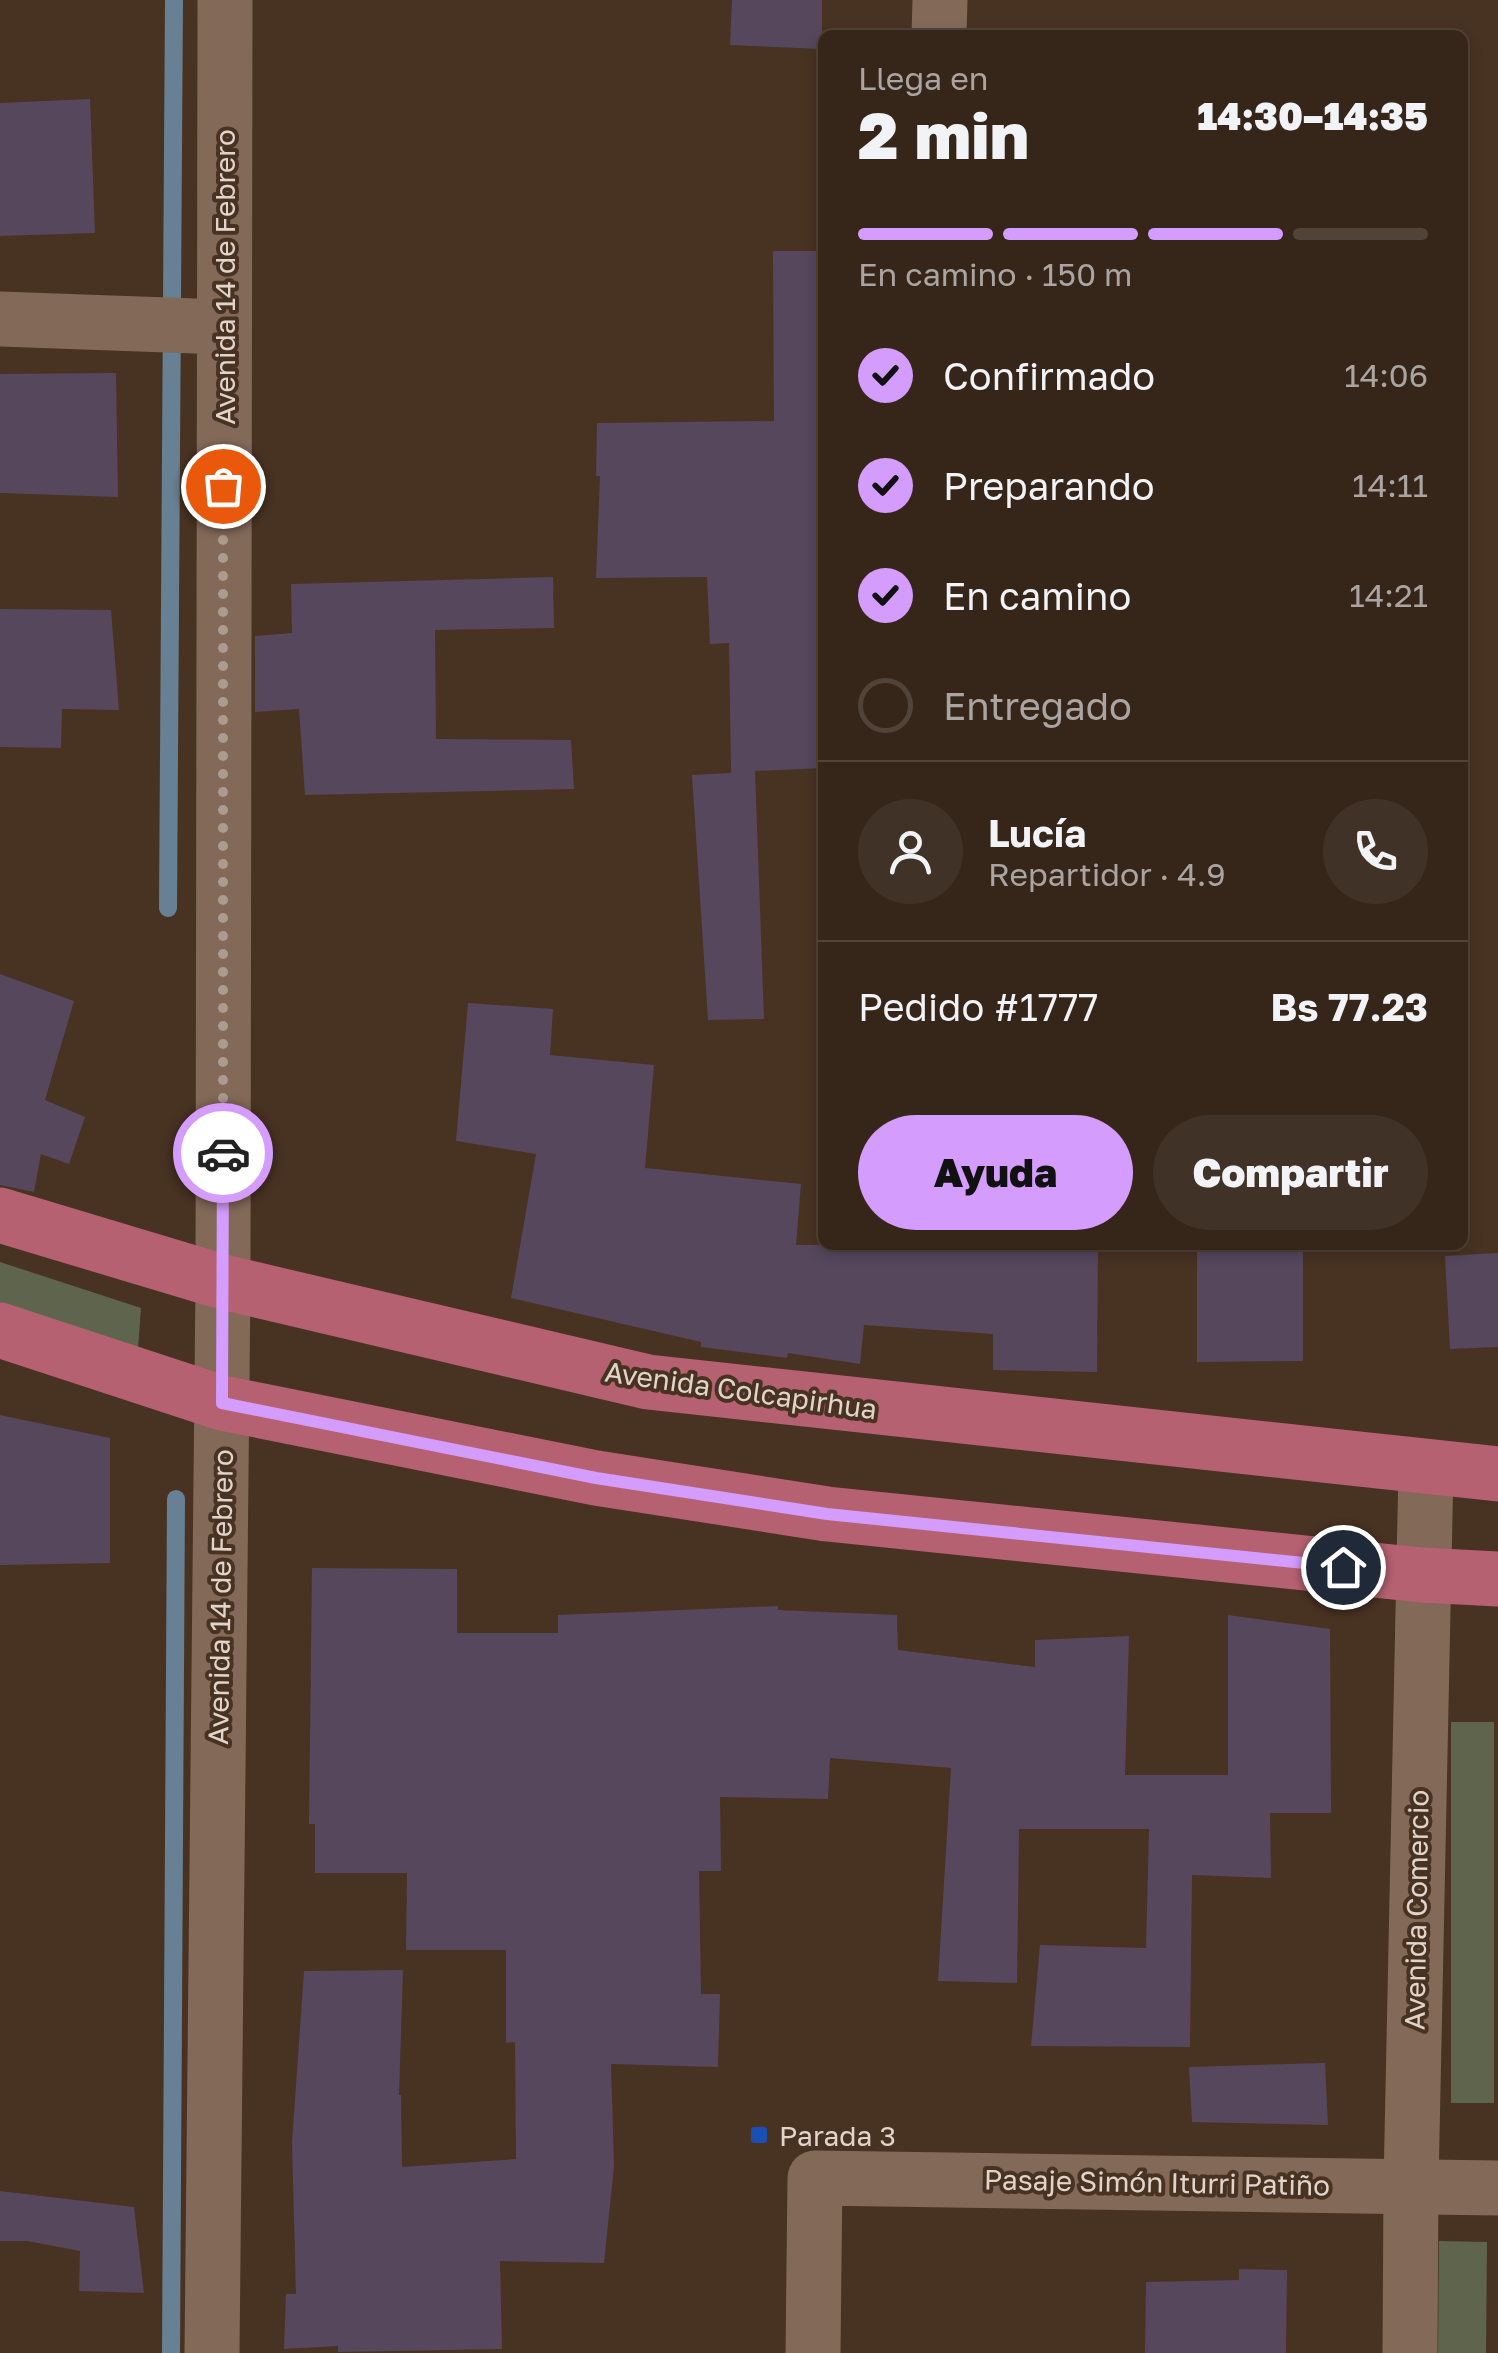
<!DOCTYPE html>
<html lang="es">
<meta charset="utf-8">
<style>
:root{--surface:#36261a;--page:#413227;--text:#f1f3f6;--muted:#aaa5a2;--line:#504339;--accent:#d49cfc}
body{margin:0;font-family:"Golos Text",sans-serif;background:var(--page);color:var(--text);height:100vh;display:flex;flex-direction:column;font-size:38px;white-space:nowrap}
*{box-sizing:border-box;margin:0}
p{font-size:32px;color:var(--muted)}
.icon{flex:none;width:55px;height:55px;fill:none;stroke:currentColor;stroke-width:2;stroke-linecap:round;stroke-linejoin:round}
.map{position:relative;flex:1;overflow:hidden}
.drawer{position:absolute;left:818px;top:30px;width:650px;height:1220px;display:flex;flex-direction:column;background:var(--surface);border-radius:15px;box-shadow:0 5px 15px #0003,0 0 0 2px var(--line)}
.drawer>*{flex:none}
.pin{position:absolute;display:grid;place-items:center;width:85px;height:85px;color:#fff;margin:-42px;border:5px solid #fff;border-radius:50%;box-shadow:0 2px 10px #0007}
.courier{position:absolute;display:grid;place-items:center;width:100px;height:100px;margin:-50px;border:8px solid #d49cfc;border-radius:50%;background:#fff;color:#222;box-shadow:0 2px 12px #0007}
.summary em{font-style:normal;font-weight:800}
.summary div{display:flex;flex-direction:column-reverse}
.summary{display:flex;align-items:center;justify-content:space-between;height:170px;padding:0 40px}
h1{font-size:65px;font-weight:800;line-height:75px}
.bar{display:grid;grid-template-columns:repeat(4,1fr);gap:15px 10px;align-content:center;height:120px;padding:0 40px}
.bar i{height:12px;border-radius:8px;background:var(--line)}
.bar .selected{background:var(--accent)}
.bar p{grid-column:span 4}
.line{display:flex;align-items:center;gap:25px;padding:0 40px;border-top:2px solid var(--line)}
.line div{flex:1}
.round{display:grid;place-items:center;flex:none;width:105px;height:105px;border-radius:52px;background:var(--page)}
ol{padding:0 40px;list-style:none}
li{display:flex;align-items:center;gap:30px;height:110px}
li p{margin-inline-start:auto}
li .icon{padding:10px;border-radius:50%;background:var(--accent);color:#111;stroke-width:4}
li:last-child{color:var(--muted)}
li i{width:55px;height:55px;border:5px solid var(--line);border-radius:50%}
.cta{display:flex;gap:20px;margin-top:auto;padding:20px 40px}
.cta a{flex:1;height:115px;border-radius:60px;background:var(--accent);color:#111;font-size:40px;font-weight:800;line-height:115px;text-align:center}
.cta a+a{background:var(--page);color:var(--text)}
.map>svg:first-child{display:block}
</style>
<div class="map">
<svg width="1498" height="2353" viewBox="0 0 1498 2353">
<rect width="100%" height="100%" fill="#483222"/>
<!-- green -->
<path fill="#5f654d" d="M 0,1262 L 141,1308 L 138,1349 L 0,1305 Z
M 1451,1722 L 1494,1722 L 1494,2103 L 1451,2103 Z
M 1439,2241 L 1487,2242 L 1486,2353 L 1438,2353 Z"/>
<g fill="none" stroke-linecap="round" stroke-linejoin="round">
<!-- stream -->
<path stroke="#688093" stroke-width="18" d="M 168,908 L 174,0
M 171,2353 L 176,1499"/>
</g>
<!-- building -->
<path fill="#56475d" d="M 732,0 L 822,0 L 822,49 L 730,45 Z
M 90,99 L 95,233 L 0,236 L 0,103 Z
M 773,251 L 822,251 L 822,768 L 755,771 L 764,1019 L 708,1020 L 692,775 L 731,773 L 729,643 L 710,644 L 707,577 L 596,578 L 600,476 L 596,476 L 597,423 L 774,421 Z
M 116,373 L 118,497 L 0,493 L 0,374 Z
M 553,577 L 554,628 L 435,630 L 436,739 L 571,740 L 574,789 L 305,795 L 299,709 L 255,712 L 255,636 L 292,633 L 291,584 Z
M 0,609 L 111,610 L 119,710 L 62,709 L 61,748 L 0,747 Z
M 0,974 L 74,1001 L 45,1100 L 85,1117 L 69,1164 L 41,1154 L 34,1192 L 0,1185 Z
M 468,1003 L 553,1009 L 550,1055 L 654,1065 L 645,1168 L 801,1184 L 796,1245 L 1098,1245 L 1097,1372 L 993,1370 L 993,1334 L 864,1325 L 860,1364 L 788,1353 L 787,1358 L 701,1347 L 701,1342 L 511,1298 L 536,1154 L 456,1141 Z
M 1197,1245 L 1303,1245 L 1303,1361 L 1197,1362 Z
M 1498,1253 L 1498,1347 L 1450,1349 L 1445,1256 Z
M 0,1415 L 110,1438 L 110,1563 L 0,1565 Z
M 312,1568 L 457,1569 L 457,1633 L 558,1633 L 558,1615 L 778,1606 L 778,1610 L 897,1615 L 898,1650 L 1035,1667 L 1035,1640 L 1129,1636 L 1125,1775 L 1228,1775 L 1228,1615 L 1330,1629 L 1331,1813 L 1270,1813 L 1271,1878 L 1192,1875 L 1190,2047 L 1031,2046 L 1040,1945 L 1146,1948 L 1149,1829 L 1019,1829 L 1017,1983 L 938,1981 L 951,1768 L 830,1758 L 828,1799 L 720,1797 L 721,1871 L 699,1871 L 701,1994 L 720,1994 L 718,2067 L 611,2064 L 614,2166 L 604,2263 L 500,2261 L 502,2349 L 338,2352 L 338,2346 L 284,2349 L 286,2294 L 296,2294 L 292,2142 L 304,1971 L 403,1970 L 399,2095 L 401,2095 L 402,2167 L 516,2159 L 515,2042 L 506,2043 L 506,1950 L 406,1950 L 407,1873 L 315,1873 L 315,1824 L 309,1824 Z
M 1325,2063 L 1328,2125 L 1192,2122 L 1189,2067 Z
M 0,2191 L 134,2207 L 144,2293 L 79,2291 L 80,2251 L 27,2241 L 0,2241 Z
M 1239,2269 L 1287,2270 L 1286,2353 L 1145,2353 L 1146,2282 L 1239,2280 Z"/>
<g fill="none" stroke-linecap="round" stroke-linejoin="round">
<!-- minor -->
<path stroke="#836958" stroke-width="55" d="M 939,35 L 940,0
M 0,319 L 223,327
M 212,2353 L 223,1282 L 225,0
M 813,2353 L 815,2178 L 1498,2188"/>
<!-- tertiary -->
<path stroke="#836958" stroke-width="55" d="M 1410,2353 L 1411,2185 L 1426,1468"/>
<!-- primary -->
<path stroke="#b66171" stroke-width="55" d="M 0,1215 L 223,1282 L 648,1382 L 1498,1474
M 0,1330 L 222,1403 L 596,1478 L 827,1514 L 1422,1575 L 1498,1579"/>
</g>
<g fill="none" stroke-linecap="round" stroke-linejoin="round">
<!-- done -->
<path stroke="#ac9b8f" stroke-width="10" stroke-dasharray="0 18" d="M 223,486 L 223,1153"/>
<!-- route -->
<path stroke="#d49cfc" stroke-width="12" d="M 223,1153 L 222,1403 L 596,1478 L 827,1514 L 1343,1567"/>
</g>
<!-- markers -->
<rect fill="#1a4fb4" stroke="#483222" stroke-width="4" x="749" y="2125" width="20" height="20" rx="5"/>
<g text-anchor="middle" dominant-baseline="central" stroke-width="8" stroke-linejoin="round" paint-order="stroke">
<!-- street labels -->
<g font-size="28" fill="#e2d4ca" stroke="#483222">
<text transform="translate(224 277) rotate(-90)">Avenida 14 de Febrero</text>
<text transform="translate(741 1390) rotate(8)">Avenida Colcapirhua</text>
<text transform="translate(220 1597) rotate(-89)">Avenida 14 de Febrero</text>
<text transform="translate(1416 1910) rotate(-89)">Avenida Comercio</text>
<text transform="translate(1157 2182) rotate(1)">Pasaje Simón Iturri Patiño</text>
</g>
<!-- poi labels -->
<g font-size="28" fill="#e2d4ca" stroke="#483222" text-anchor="start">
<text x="779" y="2135">Parada 3</text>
</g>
</g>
</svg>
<div class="pin" style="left:223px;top:486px;background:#ea580c"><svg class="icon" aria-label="bag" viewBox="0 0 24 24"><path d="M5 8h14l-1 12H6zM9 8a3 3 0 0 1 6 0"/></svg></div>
<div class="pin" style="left:1343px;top:1567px;background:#1f2937"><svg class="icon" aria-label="home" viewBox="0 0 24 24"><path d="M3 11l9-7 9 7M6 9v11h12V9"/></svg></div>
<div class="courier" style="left:223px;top:1153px"><svg class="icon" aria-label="car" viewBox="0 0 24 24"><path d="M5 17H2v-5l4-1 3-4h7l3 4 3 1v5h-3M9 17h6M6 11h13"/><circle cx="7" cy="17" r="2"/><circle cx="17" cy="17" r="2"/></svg></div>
<section class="drawer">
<div class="summary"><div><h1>2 min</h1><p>Llega en</p></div><em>14:30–14:35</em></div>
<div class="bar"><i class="selected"></i><i class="selected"></i><i class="selected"></i><i></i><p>En camino · 150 m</p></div>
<ol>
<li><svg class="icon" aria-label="check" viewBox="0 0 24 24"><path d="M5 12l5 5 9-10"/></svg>Confirmado<p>14:06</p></li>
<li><svg class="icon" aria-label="check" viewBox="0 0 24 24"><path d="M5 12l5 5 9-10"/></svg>Preparando<p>14:11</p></li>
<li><svg class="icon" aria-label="check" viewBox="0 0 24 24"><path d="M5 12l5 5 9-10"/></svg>En camino<p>14:21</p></li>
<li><i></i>Entregado</li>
</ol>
<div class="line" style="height:180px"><a class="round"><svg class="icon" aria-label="person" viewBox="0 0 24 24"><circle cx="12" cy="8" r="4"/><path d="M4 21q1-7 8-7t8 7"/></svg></a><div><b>Lucía</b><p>Repartidor · 4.9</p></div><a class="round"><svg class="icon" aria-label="phone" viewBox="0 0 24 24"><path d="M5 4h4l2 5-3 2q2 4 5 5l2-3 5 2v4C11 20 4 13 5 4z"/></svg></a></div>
<div class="line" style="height:130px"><div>Pedido #1777</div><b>Bs 77.23</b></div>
<div class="cta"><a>Ayuda</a><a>Compartir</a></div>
</section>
</div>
